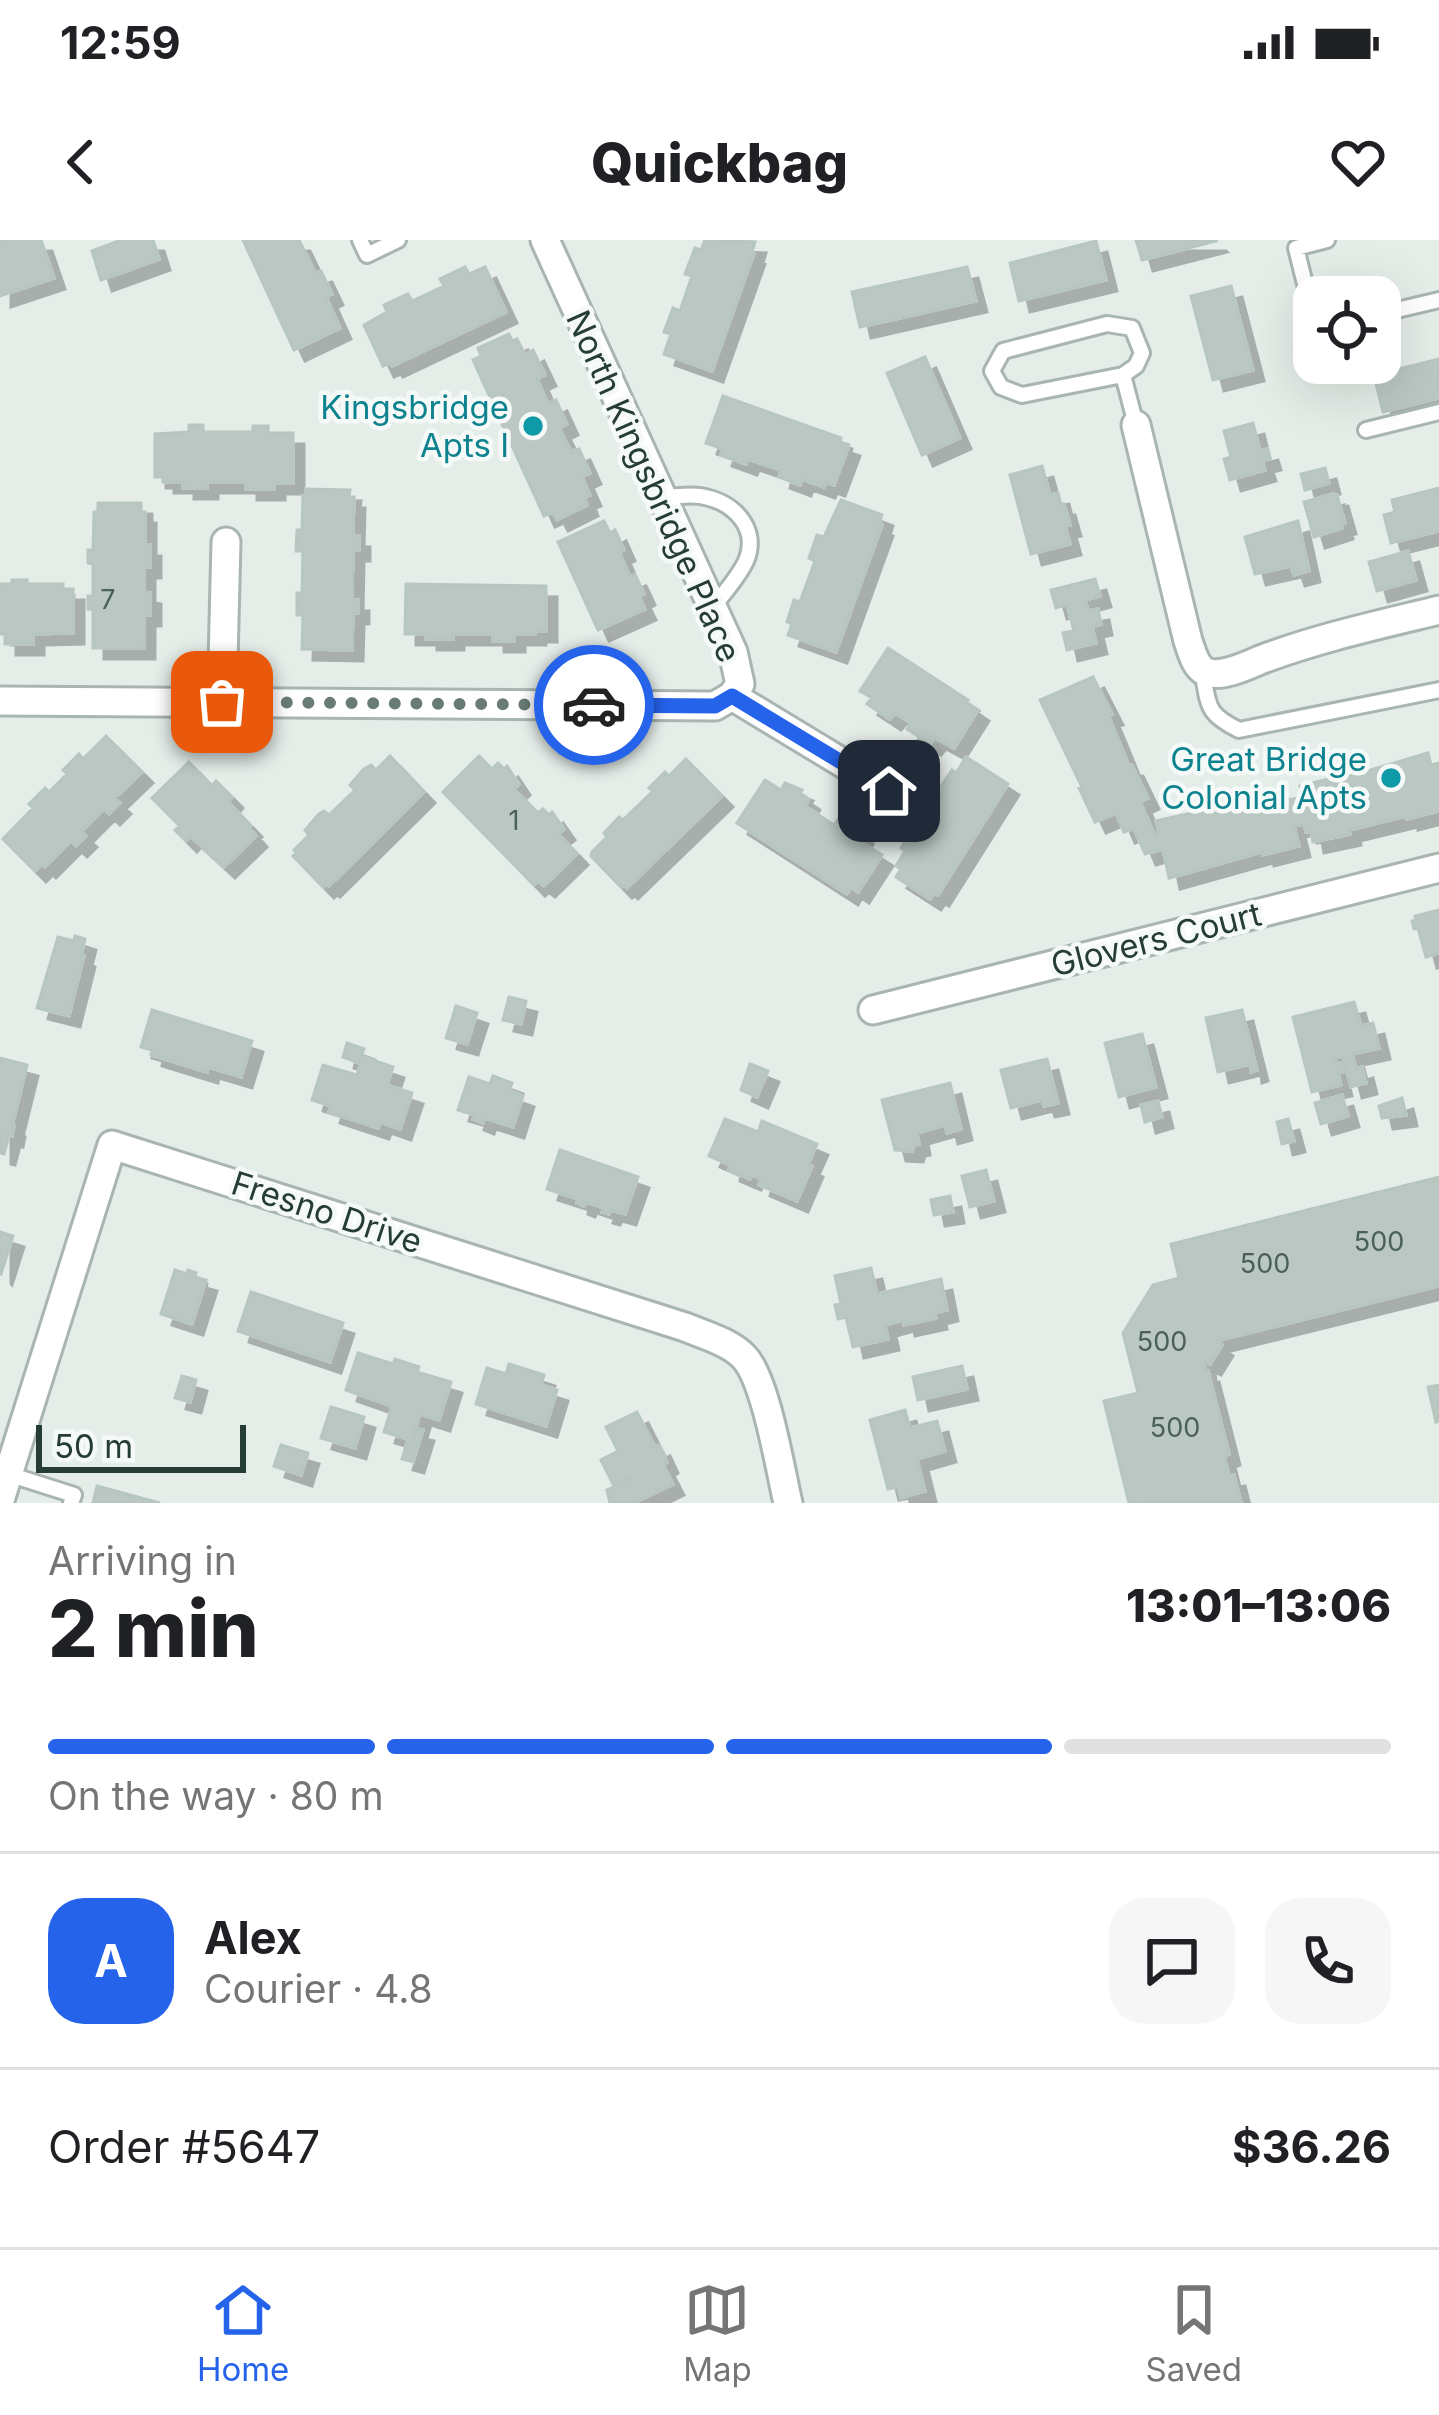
<!DOCTYPE html>
<meta charset="utf-8">
<style>
:root{--surface:#fff;--page:#f6f6f6;--text:#202124;--muted:#757577;--line:#e0e0e0;--accent:#2563eb}
body{margin:0;font-family:Inter,sans-serif;background:var(--page);color:var(--text);height:100vh;display:flex;flex-direction:column;font-size:45px;white-space:nowrap}
*{box-sizing:border-box;margin:0}
p{font-size:39px;color:var(--muted)}
.icon{flex:none;width:66px;height:66px;fill:none;stroke:currentColor;stroke-width:2;stroke-linecap:round;stroke-linejoin:round}
.map{position:relative;height:1263px;overflow:hidden}
.side{display:flex;flex-direction:column;background:var(--surface);flex:1}
.side>*{flex:none}
.fabs{position:absolute;left:1293px;top:36px;display:grid;gap:24px}
.fabs a{display:grid;place-items:center;width:108px;height:108px;border-radius:24px;background:var(--surface);box-shadow:0 12px 48px #0002;font-size:60px}
.scale{position:absolute;left:36px;bottom:30px;width:210px;box-sizing:border-box;padding-left:12px;border:6px solid #263d36;border-top:0;font-size:33px;line-height:42px;white-space:nowrap;color:#263d36;-webkit-text-stroke:9px #f5f9f7;paint-order:stroke}
.pin{position:absolute;display:grid;place-items:center;width:102px;height:102px;color:#fff;margin:-51px;border-radius:24px;box-shadow:0 6px 18px #0006}
.courier{position:absolute;display:grid;place-items:center;width:120px;height:120px;margin:-60px;border:9px solid #2563eb;border-radius:50%;background:#fff;color:#222;box-shadow:0 3px 15px #0007}
.headline em{font-style:normal;font-weight:800}
.headline div{display:flex;flex-direction:column-reverse}
.headline{display:flex;align-items:center;justify-content:space-between;height:204px;padding:0 48px}
h1{font-size:78px;font-weight:800;line-height:90px}
.bar{display:grid;grid-template-columns:repeat(4,1fr);gap:18px 12px;align-content:center;height:144px;padding:0 48px}
.bar i{height:15px;border-radius:9px;background:var(--line)}
.bar .on{background:var(--accent)}
.bar p{grid-column:span 4}
.line{display:flex;align-items:center;gap:30px;padding:0 48px;border-top:3px solid var(--line)}
.line div{flex:1}
.round{display:grid;place-items:center;flex:none;width:126px;height:126px;border-radius:36px;background:var(--page)}
.status{display:flex;justify-content:space-between;align-items:center;height:84px;padding:0 60px;background:var(--surface);direction:ltr}
.status svg{height:33px;fill:currentColor}
header{display:flex;justify-content:space-between;align-items:center;height:156px;padding:0 48px;background:var(--surface);font-size:54px;font-weight:800}
.tabs{display:flex;justify-content:space-around;align-items:center;height:168px;border-top:3px solid var(--line);background:var(--surface);font-size:33px;color:var(--muted)}
.tabs a{display:grid;justify-items:center;gap:6px}
.tabs .on{color:var(--accent)}
.map>svg:first-child{display:block}
</style>
<div class="status"><b>12:59</b><svg viewBox="0 0 49 12"><path d="M0 12V9h3v3zM5 12V6h3v6zM10 12V3h3v9zM15 12V0h3v12zM26 1h20v11H26zM47 4h2v5h-2z"/></svg></div>
<header><svg class="icon" aria-label="back" viewBox="0 0 24 24"><path d="M15 5l-7 7 7 7"/></svg>Quickbag<svg class="icon" aria-label="heart" viewBox="0 0 24 24"><path d="M12 20l-8-8c-3-5 5-10 8-4 3-6 11-1 8 4z"/></svg></header>
<div class="map">
<svg width="1439" height="1263" viewBox="0 0 1439 1263">
<defs>
<filter id="shadow"><feDropShadow dx="11" dy="11" stdDeviation="0" flood-color="#0004"/></filter>
</defs>
<rect width="100%" height="100%" fill="#e5ede9"/>
<!-- building -->
<path fill="#bac7c2" stroke="#b8c6c0" stroke-width="3" filter="url(#shadow)" d="M 0,0 L 41,0 L 54,38 L 0,56 Z
M 153,0 L 159,19 L 101,40 L 92,11 L 121,0 Z
M 243,0 L 299,0 L 315,33 L 321,31 L 332,54 L 326,57 L 340,88 L 294,110 Z
M 705,0 L 755,2 L 752,12 L 754,13 L 712,131 L 664,114 L 671,94 L 664,92 L 673,68 L 680,71 L 692,36 L 685,34 L 695,8 L 701,10 Z
M 1136,0 L 1215,0 L 1216,1 L 1142,20 Z
M 1096,1 L 1106,40 L 1019,61 L 1010,23 Z
M 465,27 L 469,34 L 485,27 L 506,72 L 392,126 L 390,123 L 383,126 L 364,85 L 387,72 L 384,65 L 408,54 L 412,61 L 444,46 L 440,39 Z
M 967,27 L 976,61 L 860,87 L 852,52 Z
M 1231,46 L 1253,130 L 1213,140 L 1191,56 Z
M 509,94 L 512,101 L 517,99 L 525,115 L 533,110 L 545,135 L 537,139 L 548,164 L 556,160 L 567,184 L 559,188 L 571,212 L 579,209 L 590,233 L 582,237 L 590,255 L 584,257 L 587,265 L 557,280 L 553,272 L 544,276 L 473,120 L 481,116 L 478,108 Z
M 925,117 L 960,198 L 922,215 L 887,133 Z
M 1439,119 L 1439,158 L 1383,172 L 1374,135 Z
M 723,156 L 841,198 L 840,202 L 849,205 L 834,245 L 826,242 L 824,247 L 802,239 L 800,245 L 779,237 L 781,230 L 748,219 L 746,224 L 721,215 L 723,209 L 706,203 Z
M 1253,183 L 1260,211 L 1267,209 L 1270,219 L 1262,221 L 1265,230 L 1230,240 L 1224,219 L 1231,217 L 1224,191 Z
M 189,185 L 203,185 L 203,192 L 253,192 L 253,186 L 268,186 L 268,193 L 293,193 L 293,243 L 274,243 L 274,249 L 246,249 L 246,242 L 207,242 L 207,248 L 183,248 L 183,242 L 163,242 L 163,237 L 155,237 L 155,194 L 189,192 Z
M 1042,226 L 1050,255 L 1058,253 L 1061,265 L 1064,264 L 1070,285 L 1065,286 L 1070,304 L 1031,314 L 1010,235 Z
M 1325,228 L 1329,243 L 1305,250 L 1301,234 Z
M 1439,248 L 1439,291 L 1391,303 L 1384,275 L 1395,272 L 1392,260 Z
M 306,249 L 350,250 L 349,257 L 354,257 L 353,296 L 359,296 L 359,310 L 353,310 L 352,360 L 358,360 L 358,373 L 353,373 L 352,410 L 302,409 L 303,375 L 297,375 L 297,353 L 302,353 L 303,311 L 296,311 L 297,290 L 302,290 L 303,256 L 306,256 Z
M 1333,254 L 1333,256 L 1337,255 L 1345,283 L 1341,284 L 1342,288 L 1314,297 L 1304,262 Z
M 841,260 L 882,275 L 879,284 L 882,285 L 836,412 L 788,395 L 792,384 L 787,382 L 794,360 L 800,362 L 815,321 L 809,318 L 817,295 L 824,297 Z
M 98,263 L 141,263 L 141,272 L 145,272 L 145,305 L 150,305 L 150,327 L 144,327 L 144,352 L 150,353 L 150,375 L 144,375 L 144,408 L 93,408 L 93,369 L 88,369 L 88,356 L 93,356 L 93,324 L 88,323 L 88,310 L 93,310 L 94,272 L 98,272 Z
M 604,281 L 610,293 L 615,290 L 624,310 L 619,312 L 630,337 L 635,335 L 644,354 L 639,357 L 645,369 L 598,390 L 558,302 Z
M 1298,281 L 1309,331 L 1294,335 L 1291,326 L 1255,334 L 1245,297 Z
M 1408,311 L 1416,340 L 1377,351 L 1369,322 Z
M 1095,339 L 1100,356 L 1085,360 L 1088,371 L 1098,369 L 1101,384 L 1092,386 L 1096,403 L 1067,410 L 1063,393 L 1074,391 L 1067,364 L 1056,368 L 1051,350 Z
M 12,340 L 27,340 L 27,344 L 63,344 L 63,349 L 73,349 L 73,393 L 33,394 L 33,404 L 5,404 L 5,394 L 0,394 L 0,344 L 12,344 Z
M 406,344 L 546,346 L 546,391 L 535,391 L 535,394 L 514,394 L 514,401 L 493,401 L 493,394 L 453,394 L 453,399 L 426,399 L 426,394 L 405,394 Z
M 888,408 L 968,460 L 966,462 L 978,470 L 954,508 L 935,498 L 930,504 L 907,489 L 911,483 L 895,473 L 890,479 L 867,464 L 872,458 L 860,451 Z
M 1093,437 L 1112,474 L 1108,475 L 1129,526 L 1132,525 L 1148,558 L 1140,562 L 1155,595 L 1159,593 L 1156,581 L 1192,573 L 1193,576 L 1285,549 L 1288,560 L 1303,557 L 1300,546 L 1336,537 L 1337,540 L 1428,513 L 1431,525 L 1439,523 L 1439,571 L 1407,579 L 1407,576 L 1349,590 L 1350,594 L 1313,602 L 1311,591 L 1306,592 L 1304,584 L 1294,586 L 1299,606 L 1263,615 L 1262,612 L 1169,638 L 1163,609 L 1145,614 L 1134,588 L 1124,592 L 1116,573 L 1095,582 L 1079,548 L 1082,547 L 1040,460 Z
M 106,496 L 142,532 L 115,558 L 120,563 L 109,574 L 104,569 L 81,592 L 86,596 L 76,606 L 71,601 L 45,627 L 42,624 L 35,631 L 3,599 L 33,568 L 29,564 L 45,548 L 49,552 L 67,534 L 63,530 L 79,514 L 83,519 Z
M 390,516 L 424,552 L 329,646 L 326,644 L 323,647 L 293,616 L 297,613 L 294,610 L 309,595 L 305,590 L 319,574 L 324,571 L 329,575 L 355,550 L 350,545 L 364,529 L 371,525 L 376,530 Z
M 479,516 L 492,529 L 498,523 L 504,529 L 507,526 L 519,544 L 514,549 L 538,573 L 543,569 L 549,575 L 552,572 L 564,589 L 558,594 L 577,614 L 544,646 L 538,641 L 534,645 L 443,552 Z
M 966,517 L 1008,544 L 938,655 L 934,653 L 930,659 L 896,637 L 901,629 L 896,626 L 905,611 L 901,608 L 916,584 L 921,587 L 941,557 L 936,554 L 952,530 L 956,533 Z
M 686,519 L 722,556 L 627,648 L 624,645 L 621,647 L 591,616 L 592,612 L 607,597 L 604,593 L 619,577 L 623,580 L 653,551 L 649,548 L 665,532 L 669,536 Z
M 189,522 L 212,546 L 216,541 L 232,557 L 228,562 L 251,586 L 249,588 L 256,596 L 224,627 L 190,596 L 186,601 L 175,590 L 180,586 L 152,558 Z
M 765,540 L 781,550 L 785,543 L 802,550 L 800,553 L 809,559 L 805,566 L 834,585 L 839,578 L 856,585 L 854,588 L 862,593 L 858,600 L 882,615 L 858,652 L 851,647 L 847,654 L 737,583 Z
M 1439,670 L 1439,713 L 1426,717 L 1418,688 L 1414,689 L 1412,681 L 1416,680 L 1415,676 Z
M 75,696 L 85,699 L 81,715 L 84,716 L 69,776 L 37,768 L 58,697 L 74,701 Z
M 509,757 L 526,761 L 521,784 L 503,780 Z
M 1354,762 L 1361,786 L 1373,783 L 1379,808 L 1352,814 L 1356,829 L 1362,827 L 1366,843 L 1351,847 L 1343,816 L 1334,818 L 1336,824 L 1343,822 L 1346,831 L 1338,833 L 1341,845 L 1312,852 L 1293,777 Z
M 456,766 L 477,773 L 467,804 L 446,798 Z
M 152,770 L 252,801 L 241,837 L 208,827 L 207,832 L 151,815 L 152,810 L 141,807 Z
M 1242,770 L 1257,830 L 1251,832 L 1250,824 L 1218,832 L 1206,778 Z
M 1142,794 L 1156,847 L 1119,857 L 1105,803 Z
M 347,803 L 364,809 L 359,823 L 343,817 Z
M 363,817 L 393,827 L 387,845 L 412,853 L 400,889 L 380,882 L 378,888 L 329,872 L 331,866 L 312,860 L 323,825 L 357,835 Z
M 0,818 L 27,825 L 12,886 L 14,886 L 12,896 L 9,895 L 4,914 L 0,913 Z
M 1047,819 L 1058,863 L 1044,866 L 1042,860 L 1011,868 L 1001,830 Z
M 750,824 L 768,831 L 757,857 L 741,850 Z
M 493,836 L 512,843 L 509,851 L 523,856 L 513,887 L 485,878 L 483,883 L 473,879 L 475,875 L 458,870 L 469,837 L 490,844 Z
M 950,843 L 961,889 L 947,893 L 945,885 L 917,893 L 919,904 L 914,905 L 912,911 L 895,910 L 882,860 Z
M 1342,855 L 1348,876 L 1321,884 L 1315,863 Z
M 1402,858 L 1406,875 L 1382,878 L 1379,866 Z
M 1158,861 L 1162,877 L 1145,882 L 1141,865 Z
M 725,879 L 758,892 L 762,881 L 817,904 L 808,924 L 812,926 L 797,961 L 759,945 L 761,939 L 752,935 L 750,939 L 729,930 L 730,925 L 709,916 Z
M 1288,879 L 1294,901 L 1282,904 L 1277,882 Z
M 560,910 L 638,937 L 625,974 L 611,970 L 609,974 L 602,972 L 604,968 L 586,962 L 584,966 L 577,963 L 578,959 L 547,949 Z
M 986,930 L 994,961 L 970,967 L 962,936 Z
M 1439,937 L 1439,1046 L 1216,1101 L 1222,1105 L 1210,1124 L 1204,1121 L 1205,1131 L 1208,1131 L 1229,1214 L 1224,1216 L 1229,1236 L 1234,1235 L 1241,1262 L 1129,1263 L 1104,1161 L 1138,1153 L 1123,1093 L 1153,1045 L 1179,1038 L 1171,1004 Z
M 950,956 L 953,972 L 934,975 L 931,960 Z
M 0,992 L 13,996 L 1,1034 L 0,1033 Z
M 871,1028 L 877,1054 L 941,1039 L 947,1070 L 935,1073 L 936,1078 L 904,1085 L 903,1080 L 885,1085 L 888,1099 L 853,1107 L 846,1077 L 838,1079 L 835,1065 L 841,1064 L 835,1036 Z
M 175,1030 L 187,1034 L 188,1030 L 196,1033 L 195,1037 L 206,1040 L 192,1084 L 161,1074 Z
M 251,1052 L 343,1083 L 330,1122 L 238,1091 Z
M 358,1113 L 393,1124 L 395,1119 L 419,1127 L 417,1132 L 451,1142 L 439,1180 L 420,1174 L 408,1213 L 410,1214 L 418,1189 L 423,1190 L 413,1222 L 402,1219 L 408,1199 L 384,1192 L 392,1166 L 346,1150 Z
M 509,1124 L 544,1135 L 541,1145 L 557,1150 L 546,1186 L 476,1164 L 487,1128 L 506,1134 Z
M 962,1126 L 967,1149 L 918,1160 L 913,1137 Z
M 182,1136 L 196,1140 L 190,1162 L 175,1158 Z
M 1439,1145 L 1439,1181 L 1436,1182 L 1428,1147 Z
M 331,1167 L 364,1177 L 355,1208 L 321,1198 Z
M 905,1170 L 910,1188 L 937,1181 L 945,1211 L 917,1219 L 925,1251 L 901,1258 L 898,1247 L 888,1249 L 870,1180 Z
M 637,1172 L 655,1207 L 659,1205 L 667,1222 L 663,1225 L 673,1244 L 634,1263 L 610,1263 L 607,1250 L 632,1238 L 631,1236 L 613,1244 L 601,1220 L 618,1211 L 606,1187 Z
M 281,1205 L 308,1213 L 301,1235 L 274,1226 Z
M 97,1246 L 160,1263 L 93,1263 Z"/>
<g fill="none" stroke-linecap="round" stroke-linejoin="round">
<defs>
<path id="lane" d="M 360,0 L 367,15 L 398,0
M 1380,74 L 1439,60
M 1314,80 L 1296,8 L 1327,0
M 1123,135 L 1022,155 L 1001,147 L 992,131 L 1003,111 L 1107,84 L 1132,88 L 1142,113 L 1136,126 L 1123,135 L 1136,185
M 1366,190 L 1439,172
M 662,257 C 674,257 688,254 700,256 C 733,261 760,288 746,321 C 738,338 724,353 713,367
M 1202,430 C 1209,466 1205,473 1239,490 L 1439,450
M 8,1234 L 74,1255 L 71,1263"/>
<path id="street" d="M 545,0 L 733,412 L 740,444 L 732,456
M 1136,185 L 1188,401 C 1192,412 1195,427 1206,432 C 1221,438 1246,426 1260,420 C 1318,398 1378,385 1439,370
M 732,456 L 889,551
M 0,461 L 715,466 L 732,456
M 222,462 L 226,302
M 873,770 L 1439,628
M 0,1260 L 112,905 L 685,1087 C 704,1095 730,1102 744,1117 C 766,1140 780,1229 788,1263"/>
</defs>
<!-- lane casing -->
<use href="#lane" stroke="#a8b5b0" stroke-width="20"/>
<!-- street casing -->
<use href="#street" stroke="#a8b5b0" stroke-width="33"/>
<!-- lane -->
<use href="#lane" stroke="#fff" stroke-width="14"/>
<!-- street -->
<use href="#street" stroke="#fff" stroke-width="27"/>
</g>
<g fill="none" stroke-linecap="round" stroke-linejoin="round">
<!-- done -->
<path stroke="#697b75" stroke-width="12" stroke-dasharray="0 21.6" d="M 222,462 L 594,465"/>
<!-- route -->
<path stroke="#2563eb" stroke-width="15" d="M 594,465 L 715,466 L 732,456 L 889,551"/>
</g>
<!-- markers -->
<g fill="#0f9aa8" stroke="#f5f9f7" stroke-width="4.5">
<circle cx="533" cy="186" r="12"/>
<circle cx="1391" cy="538" r="12"/>
</g>
<g text-anchor="middle" dominant-baseline="central" stroke-width="9" stroke-linejoin="round" paint-order="stroke">
<!-- number labels -->
<g font-size="27" fill="#4b6059">
<text x="108" y="359">7</text>
<text x="514" y="580">1</text>
<text x="1379" y="1001">500</text>
<text x="1265" y="1023">500</text>
<text x="1162" y="1101">500</text>
<text x="1175" y="1187">500</text>
</g>
<!-- culture labels -->
<g font-size="33" fill="#0d838f" stroke="#f5f9f7" text-anchor="end">
<text x="509" y="167">Kingsbridge<tspan x="509" dy="38">Apts I</tspan></text>
<text x="1367" y="519">Great Bridge<tspan x="1367" dy="38">Colonial Apts</tspan></text>
</g>
<!-- street labels -->
<g font-size="33" fill="#263d36" stroke="#f5f9f7">
<text transform="translate(654 246) rotate(66)">North Kingsbridge Place</text>
<text transform="translate(1156 699) rotate(-14)">Glovers Court</text>
<text transform="translate(327 972) rotate(18)">Fresno Drive</text>
</g>
</g>
</svg>
<div class="fabs">
<a><svg class="icon" aria-label="locate" viewBox="0 0 24 24"><circle cx="12" cy="12" r="6"/><path d="M12 2v4M12 18v4M2 12h4M18 12h4"/></svg></a>
</div>
<div class="scale">50 m</div>
<div class="pin" style="left:222px;top:462px;background:#ea580c"><svg class="icon" aria-label="bag" viewBox="0 0 24 24"><path d="M5 8h14l-1 12H6zM9 8a3 3 0 0 1 6 0"/></svg></div>
<div class="pin" style="left:889px;top:551px;background:#1f2937"><svg class="icon" aria-label="home" viewBox="0 0 24 24"><path d="M3 11l9-7 9 7M6 9v11h12V9"/></svg></div>
<div class="courier" style="left:594px;top:465px"><svg class="icon" aria-label="car" viewBox="0 0 24 24"><path d="M5 17H2v-5l4-1 3-4h7l3 4 3 1v5h-3M9 17h6M6 11h13"/><circle cx="7" cy="17" r="2"/><circle cx="17" cy="17" r="2"/></svg></div>
</div>
<section class="side">
<div class="headline"><div><h1>2 min</h1><p>Arriving in</p></div><em>13:01–13:06</em></div>
<div class="bar"><i class="on"></i><i class="on"></i><i class="on"></i><i></i><p>On the way · 80 m</p></div>
<div class="line" style="height:216px"><b class="round" style="background:var(--accent);color:#fff">A</b><div><b>Alex</b><p>Courier · 4.8</p></div><a class="round"><svg class="icon" aria-label="chat" viewBox="0 0 24 24"><path d="M4 5h16v11H9l-5 4z"/></svg></a><a class="round"><svg class="icon" aria-label="phone" viewBox="0 0 24 24"><path d="M5 4h4l2 5-3 2q2 4 5 5l2-3 5 2v4C11 20 4 13 5 4z"/></svg></a></div>
<div class="line" style="height:156px"><div>Order #5647</div><b>$36.26</b></div>
</section>
<nav class="tabs">
<a class="on"><svg class="icon" aria-label="home" viewBox="0 0 24 24"><path d="M3 11l9-7 9 7M6 9v11h12V9"/></svg>Home</a>
<a><svg class="icon" aria-label="map" viewBox="0 0 24 24"><path d="M3 6l6-2 6 2 6-2v14l-6 2-6-2-6 2zM9 4v14M15 6v14"/></svg>Map</a>
<a><svg class="icon" aria-label="saved" viewBox="0 0 24 24"><path d="M7 4h10v16l-5-4-5 4z"/></svg>Saved</a>
</nav>
